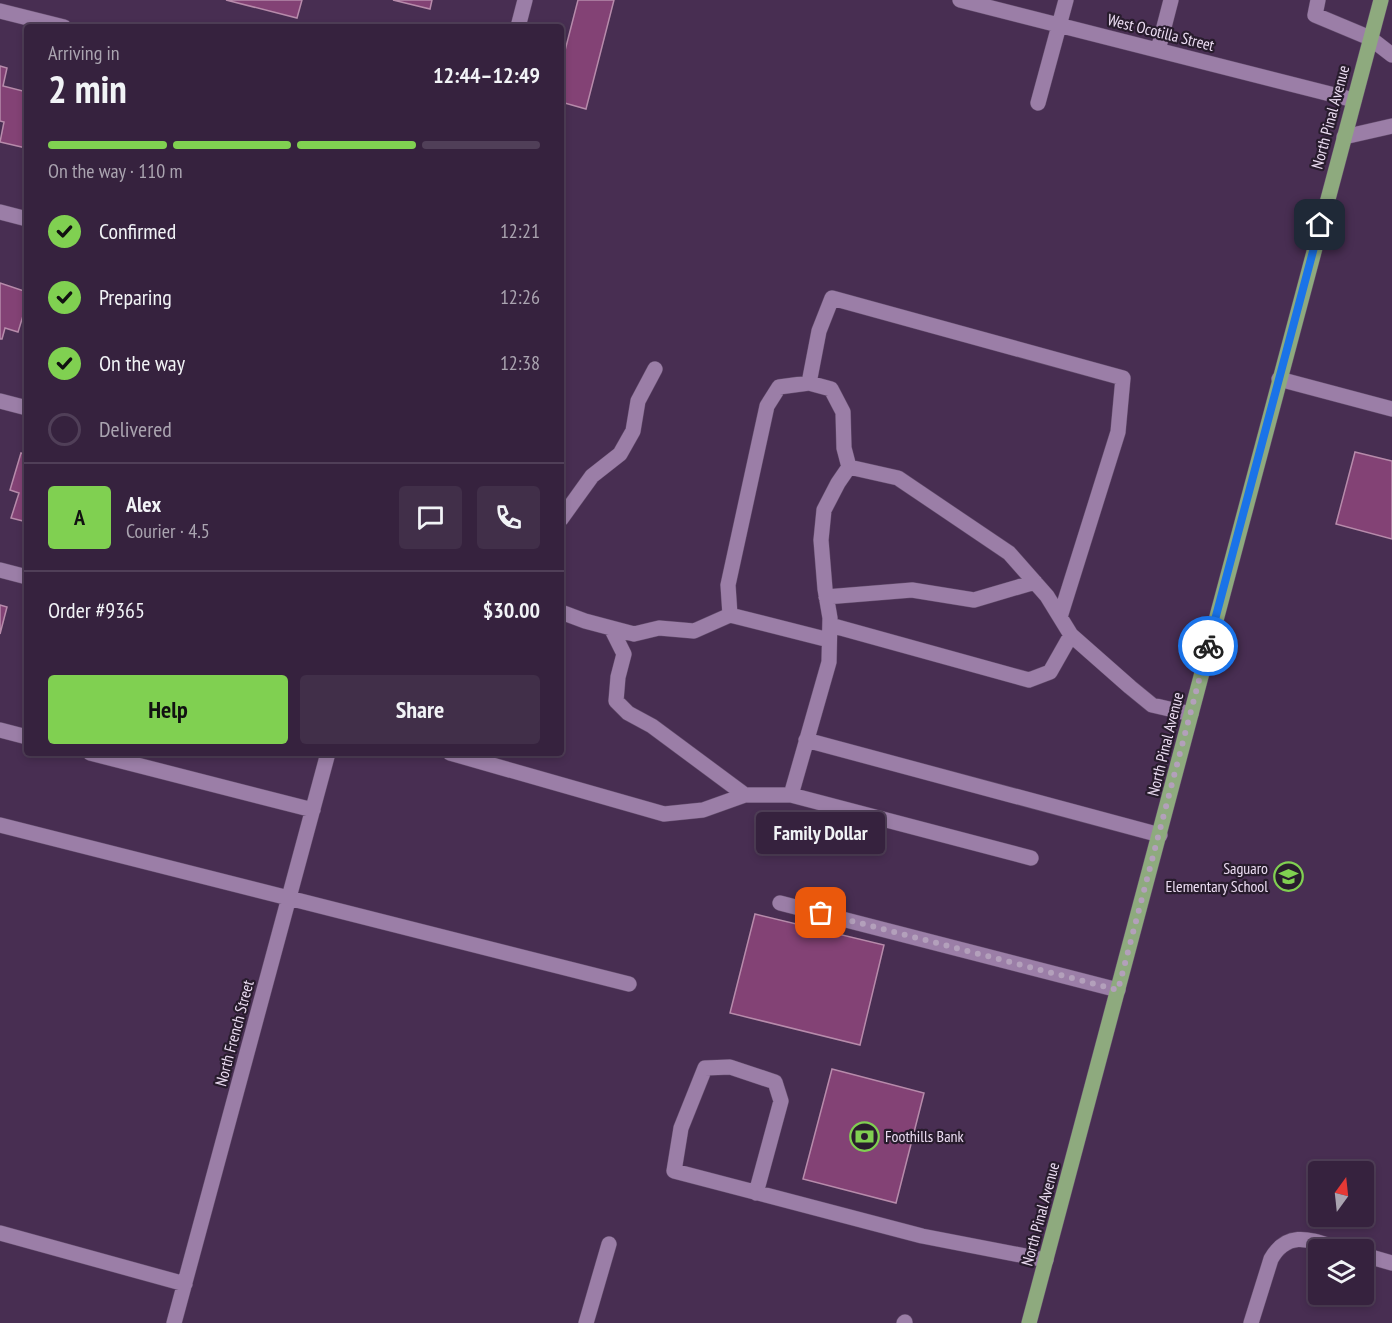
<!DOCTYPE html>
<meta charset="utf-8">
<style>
:root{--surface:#36223e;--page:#412f49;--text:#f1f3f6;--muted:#aaa4b0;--line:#503f58;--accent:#80d051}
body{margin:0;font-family:"PT Sans Narrow",sans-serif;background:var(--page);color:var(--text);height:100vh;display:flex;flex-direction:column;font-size:22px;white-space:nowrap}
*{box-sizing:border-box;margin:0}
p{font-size:20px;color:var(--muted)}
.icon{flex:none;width:33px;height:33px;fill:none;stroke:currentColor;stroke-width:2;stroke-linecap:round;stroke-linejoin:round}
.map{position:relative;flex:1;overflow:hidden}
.drawer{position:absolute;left:24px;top:24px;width:540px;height:732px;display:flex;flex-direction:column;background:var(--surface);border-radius:6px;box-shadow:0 3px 9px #0003,0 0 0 2px var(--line)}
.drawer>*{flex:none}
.needle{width:39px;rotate:15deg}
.buttons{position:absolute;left:1308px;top:1161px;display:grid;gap:12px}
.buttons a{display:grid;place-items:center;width:66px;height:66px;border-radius:6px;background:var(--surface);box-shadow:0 3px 9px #0003,0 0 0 2px var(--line);font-size:30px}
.pin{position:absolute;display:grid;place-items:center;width:51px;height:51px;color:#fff;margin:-26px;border-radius:12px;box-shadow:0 3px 9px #0006}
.courier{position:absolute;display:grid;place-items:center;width:60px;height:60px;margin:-30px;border:4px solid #1a73e8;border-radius:50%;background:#fff;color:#222;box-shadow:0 2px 8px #0007}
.bubble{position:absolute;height:42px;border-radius:6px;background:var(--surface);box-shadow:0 3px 9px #0003,0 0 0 2px var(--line);font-size:20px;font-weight:800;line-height:42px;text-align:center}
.head em{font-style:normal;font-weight:800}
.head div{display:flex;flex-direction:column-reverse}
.head{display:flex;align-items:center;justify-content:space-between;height:102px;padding:0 24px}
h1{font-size:39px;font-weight:800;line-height:45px}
.bar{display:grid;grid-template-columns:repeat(4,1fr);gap:9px 6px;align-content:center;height:72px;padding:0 24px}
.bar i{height:8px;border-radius:4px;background:var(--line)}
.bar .on{background:var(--accent)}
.bar p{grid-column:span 4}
.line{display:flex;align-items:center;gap:15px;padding:0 24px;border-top:2px solid var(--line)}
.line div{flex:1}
.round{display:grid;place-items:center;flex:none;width:63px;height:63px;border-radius:6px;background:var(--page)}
ol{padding:0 24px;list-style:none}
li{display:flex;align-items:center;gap:18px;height:66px}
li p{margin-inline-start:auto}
li .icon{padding:6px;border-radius:50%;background:var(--accent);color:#111;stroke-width:4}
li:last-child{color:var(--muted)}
li i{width:33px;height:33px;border:3px solid var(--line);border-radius:50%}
.primary-button{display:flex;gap:12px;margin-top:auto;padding:12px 24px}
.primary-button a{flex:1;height:69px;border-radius:6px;background:var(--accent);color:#111;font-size:24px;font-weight:800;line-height:69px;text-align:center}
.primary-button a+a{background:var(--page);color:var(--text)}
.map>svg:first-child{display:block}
</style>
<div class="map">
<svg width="1392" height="1323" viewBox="0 0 1392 1323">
<rect width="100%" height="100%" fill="#482e52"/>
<!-- building -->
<path fill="#834275" stroke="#b78bab" stroke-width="1.5" d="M 226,0 L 302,0 L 297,18 Z
M 393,0 L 432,0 L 430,9 Z
M 578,0 L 614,0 L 586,109 L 561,102 L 561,66 Z
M 0,66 L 7,68 L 3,86 L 27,92 L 26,148 L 0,142 L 4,122 L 0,121 Z
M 0,283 L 27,292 L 27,303 L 18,332 L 5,328 L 2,339 L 0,339 Z
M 1355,452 L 1392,461 L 1392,539 L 1336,524 Z
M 21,453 L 27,455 L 27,522 L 11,518 L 19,493 L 10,490 Z
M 0,605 L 7,607 L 0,634 Z
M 755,914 L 884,945 L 860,1045 L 730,1013 Z
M 832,1069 L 924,1093 L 896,1203 L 803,1179 Z"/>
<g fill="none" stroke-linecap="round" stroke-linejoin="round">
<defs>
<path id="minor" d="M 960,0 L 1354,100
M 1318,0 L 1315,15 L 1370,38 L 1392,55
M 0,11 L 64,27
M 518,27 L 525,0
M 1158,50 L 1171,0
M 1038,103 L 1066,0
M 1344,137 L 1392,126
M 0,212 L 27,219
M 1279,379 L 1392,409
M 0,401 L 27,408
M 849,467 L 898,478 L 1009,553 L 1047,596 L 1071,635 L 1130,687 L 1152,705 L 1191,714
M 561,519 L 592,476 L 620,454 L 633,431 L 638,401 L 655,369
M 0,570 L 27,577
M 826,597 L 912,590 L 974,600 L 1035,582
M 561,612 L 585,621 L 634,634 L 659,628 L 694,631 L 730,615 L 829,640
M 730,615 L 728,585 L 767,406 L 779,387 L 809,383
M 830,625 L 1029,680 L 1050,672 L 1071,635
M 611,628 L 624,654 L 618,677 L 616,701 L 628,713 L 652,726 L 745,795
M 0,730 L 27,737
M 806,740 L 1160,835
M 90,753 L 313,810
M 450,753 L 664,814 L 703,810 L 745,795 L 791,795 L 1031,858
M 791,795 L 829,662 L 830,618 L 825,589 L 821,540 L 824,510 L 838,483 L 849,467 L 844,448 L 843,412 L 831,389 L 809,383 L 819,331 L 832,298 L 1123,378 L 1118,432 L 1060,617
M 0,825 L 629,984
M 780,903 L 1118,990
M 756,1193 L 781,1101 L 775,1082 L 730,1067 L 705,1068 L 681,1128 L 674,1171 L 922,1236 L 1046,1260
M 0,1233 L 185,1284
M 1364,1255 L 1392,1263
M 174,1323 L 328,753
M 586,1323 L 609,1244
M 904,1323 L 905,1322
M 1251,1323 L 1271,1259 C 1289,1227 1315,1242 1343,1250"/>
<path id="major" d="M 1029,1323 L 1381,0"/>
</defs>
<!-- minor casing -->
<use href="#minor" stroke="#634d6c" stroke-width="16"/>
<!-- major casing -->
<use href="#major" stroke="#634d6c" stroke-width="16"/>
<!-- minor -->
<use href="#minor" stroke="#9b7ea7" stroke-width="15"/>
<!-- major -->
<use href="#major" stroke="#8eaa7e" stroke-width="15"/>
</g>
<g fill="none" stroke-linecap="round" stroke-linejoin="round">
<!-- done -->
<path stroke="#b3a0bb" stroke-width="6" stroke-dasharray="0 10.8" d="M 821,913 L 1118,990 L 1208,646"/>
<!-- route -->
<path stroke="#1a73e8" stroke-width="8" d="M 1208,646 L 1320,225"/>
</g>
<!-- icons -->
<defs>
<symbol id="school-ring" viewBox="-11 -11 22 22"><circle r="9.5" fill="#281c2d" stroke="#80d051" stroke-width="1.5"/><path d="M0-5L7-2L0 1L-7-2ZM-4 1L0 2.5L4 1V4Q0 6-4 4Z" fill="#80d051"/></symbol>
<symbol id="bank-ring" viewBox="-11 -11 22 22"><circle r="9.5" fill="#281c2d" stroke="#80d051" stroke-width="1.5"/><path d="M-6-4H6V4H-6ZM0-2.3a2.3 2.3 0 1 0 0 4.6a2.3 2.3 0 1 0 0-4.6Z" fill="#80d051"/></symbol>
</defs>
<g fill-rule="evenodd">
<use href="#school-ring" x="1272" y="860" width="33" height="33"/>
<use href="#bank-ring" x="848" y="1120" width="33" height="33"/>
</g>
<g text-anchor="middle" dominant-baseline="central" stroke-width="4.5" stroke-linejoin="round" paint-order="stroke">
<!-- street labels -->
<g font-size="16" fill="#ecddf3" stroke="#281c2d">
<text transform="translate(1161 32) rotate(14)">West Ocotilla Street</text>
<text transform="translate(1330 117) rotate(-75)">North Pinal Avenue</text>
<text transform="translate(1165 744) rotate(-76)">North Pinal Avenue</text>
<text transform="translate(234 1033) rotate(-75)">North French Street</text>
<text transform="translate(1040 1214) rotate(-75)">North Pinal Avenue</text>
</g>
<!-- poi labels -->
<g font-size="16" fill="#ecddf3" stroke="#281c2d" text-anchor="end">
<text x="1268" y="868">Saguaro<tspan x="1268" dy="18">Elementary School</tspan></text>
<text x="885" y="1136" text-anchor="start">Foothills Bank</text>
</g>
</g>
</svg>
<div class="buttons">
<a><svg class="needle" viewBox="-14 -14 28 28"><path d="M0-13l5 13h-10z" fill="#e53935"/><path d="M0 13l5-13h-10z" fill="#aaa4b0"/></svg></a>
<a><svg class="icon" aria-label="layers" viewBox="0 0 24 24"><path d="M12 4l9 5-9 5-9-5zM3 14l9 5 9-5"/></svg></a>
</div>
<div class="pin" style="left:821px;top:913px;background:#ea580c"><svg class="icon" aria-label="bag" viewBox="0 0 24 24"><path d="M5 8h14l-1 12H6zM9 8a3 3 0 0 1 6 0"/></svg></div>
<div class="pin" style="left:1320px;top:225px;background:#1f2937"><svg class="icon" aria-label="home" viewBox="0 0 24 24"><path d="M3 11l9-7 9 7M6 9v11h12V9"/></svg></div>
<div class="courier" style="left:1208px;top:646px"><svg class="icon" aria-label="bike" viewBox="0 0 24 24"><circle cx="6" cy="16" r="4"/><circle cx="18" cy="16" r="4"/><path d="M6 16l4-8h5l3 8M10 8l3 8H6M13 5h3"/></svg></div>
<div class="bubble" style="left:756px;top:812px;width:129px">Family Dollar</div>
<section class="drawer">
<div class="head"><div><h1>2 min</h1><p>Arriving in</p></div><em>12:44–12:49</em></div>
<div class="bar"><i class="on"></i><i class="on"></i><i class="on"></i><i></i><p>On the way · 110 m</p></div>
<ol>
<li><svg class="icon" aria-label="check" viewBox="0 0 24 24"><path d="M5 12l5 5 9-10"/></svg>Confirmed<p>12:21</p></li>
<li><svg class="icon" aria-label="check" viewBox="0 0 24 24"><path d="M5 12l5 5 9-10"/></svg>Preparing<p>12:26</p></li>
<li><svg class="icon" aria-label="check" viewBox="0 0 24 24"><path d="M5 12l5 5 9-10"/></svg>On the way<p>12:38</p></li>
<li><i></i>Delivered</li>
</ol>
<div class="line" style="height:108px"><b class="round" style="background:var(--accent);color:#111">A</b><div><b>Alex</b><p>Courier · 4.5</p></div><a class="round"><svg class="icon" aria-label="chat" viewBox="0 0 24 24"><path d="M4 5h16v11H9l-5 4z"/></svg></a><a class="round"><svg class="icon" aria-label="phone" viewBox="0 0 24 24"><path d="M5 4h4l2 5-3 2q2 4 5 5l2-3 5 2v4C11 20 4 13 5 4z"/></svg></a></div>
<div class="line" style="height:78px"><div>Order #9365</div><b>$30.00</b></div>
<div class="primary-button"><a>Help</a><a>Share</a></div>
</section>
</div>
